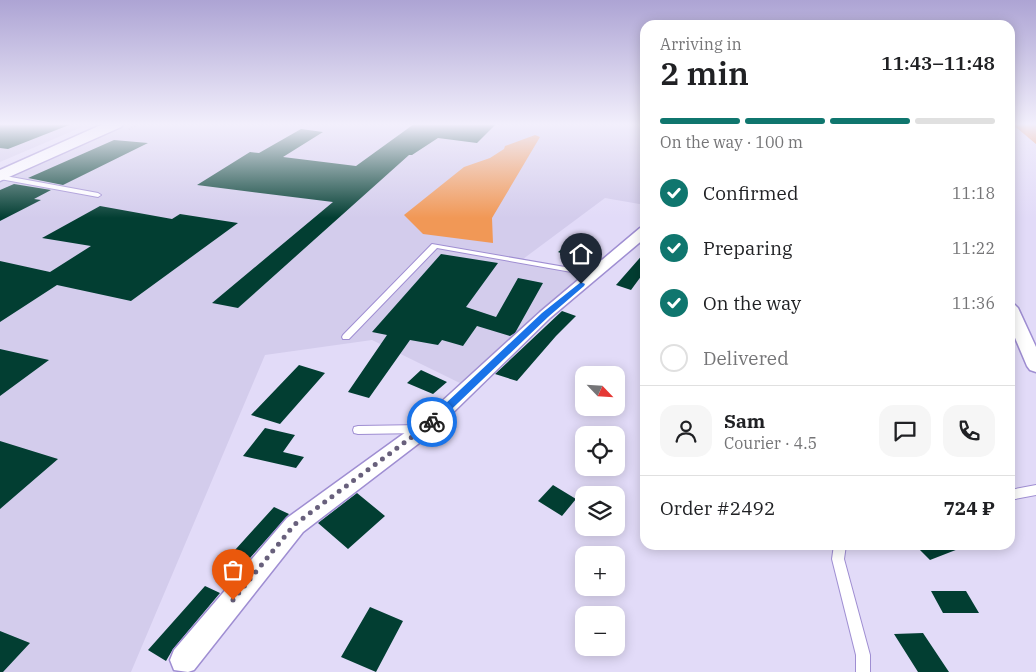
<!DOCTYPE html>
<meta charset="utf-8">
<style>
:root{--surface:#fff;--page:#f6f6f6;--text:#202124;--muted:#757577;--line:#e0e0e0;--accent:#0f766e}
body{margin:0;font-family:"IBM Plex Serif",serif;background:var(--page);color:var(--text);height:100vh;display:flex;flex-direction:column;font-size:19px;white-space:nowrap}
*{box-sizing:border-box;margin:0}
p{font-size:16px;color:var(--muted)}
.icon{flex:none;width:28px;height:28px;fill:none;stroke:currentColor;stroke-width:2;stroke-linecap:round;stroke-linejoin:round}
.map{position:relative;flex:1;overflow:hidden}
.panel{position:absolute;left:640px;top:20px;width:375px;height:530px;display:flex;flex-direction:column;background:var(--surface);border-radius:15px;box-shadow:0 2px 12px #0003}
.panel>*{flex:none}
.needle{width:32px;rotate:115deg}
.fabs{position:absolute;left:575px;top:366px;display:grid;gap:10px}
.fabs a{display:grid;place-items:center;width:50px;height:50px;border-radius:10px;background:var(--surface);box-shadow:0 2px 12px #0003;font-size:25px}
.pin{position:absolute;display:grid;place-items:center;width:42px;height:42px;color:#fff;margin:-51px -21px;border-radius:50% 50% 50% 0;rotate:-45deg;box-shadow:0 0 5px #0007}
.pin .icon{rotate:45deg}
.courier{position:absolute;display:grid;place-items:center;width:50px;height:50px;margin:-25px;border:4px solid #1a73e8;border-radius:50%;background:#fff;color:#222;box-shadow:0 1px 6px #0007}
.overview em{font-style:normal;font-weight:600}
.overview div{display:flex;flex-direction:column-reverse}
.overview{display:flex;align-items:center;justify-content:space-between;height:85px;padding:0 20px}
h1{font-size:32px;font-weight:600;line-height:38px}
.bar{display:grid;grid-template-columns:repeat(4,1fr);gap:8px 5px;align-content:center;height:60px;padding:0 20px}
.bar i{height:6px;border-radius:4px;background:var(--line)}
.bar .on{background:var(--accent)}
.bar p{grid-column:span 4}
.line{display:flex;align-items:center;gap:12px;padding:0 20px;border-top:1px solid var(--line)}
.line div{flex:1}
.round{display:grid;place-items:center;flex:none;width:52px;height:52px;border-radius:15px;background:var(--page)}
ol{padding:0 20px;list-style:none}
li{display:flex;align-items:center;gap:15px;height:55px}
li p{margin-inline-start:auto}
li .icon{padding:5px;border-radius:50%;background:var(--accent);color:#fff;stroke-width:4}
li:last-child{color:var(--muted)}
li i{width:28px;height:28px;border:2px solid var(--line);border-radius:50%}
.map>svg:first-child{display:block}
</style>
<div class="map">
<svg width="1036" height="672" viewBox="0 0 1036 672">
<rect width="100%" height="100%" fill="#e2dbf8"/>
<!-- built -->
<path fill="#d3ccec" d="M 0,124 L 89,124 L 0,162 Z
M 121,124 L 645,124 L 645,205 L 605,198 L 519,262 L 589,275 L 466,386 L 372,340 L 265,355 L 131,672 L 0,672 L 0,178 Z"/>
<!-- green -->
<path fill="#f19856" d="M 1012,124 L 1036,124 L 1036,144 Z
M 535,135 L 540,137 L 492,218 L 493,243 L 423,234 L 404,215 L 464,167 L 490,158 L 504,149 L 505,146 Z"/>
<!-- building -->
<path fill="#023e32" d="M 0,124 L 68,124 L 69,125 L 8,149 L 0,148 Z
M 414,124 L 496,124 L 477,143 L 438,138 L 412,155 L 409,155 L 238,308 L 212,303 L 333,202 L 197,185 L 250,152 L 259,153 L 301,129 L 323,132 L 283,157 L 356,166 Z
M 114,140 L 148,143 L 63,185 L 28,178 Z
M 14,184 L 51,190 L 34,199 L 41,200 L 0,221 L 0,190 Z
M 100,206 L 172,219 L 180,214 L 238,223 L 131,301 L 57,285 L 0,322 L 0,261 L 50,272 L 91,246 L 42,238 Z
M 571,242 L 590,250 L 579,260 L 558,252 Z
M 645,252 L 645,271 L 631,290 L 616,285 Z
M 441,254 L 498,263 L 466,307 L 496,317 L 518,278 L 543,283 L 515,333 L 510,336 L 477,326 L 463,346 L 442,340 L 438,345 L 410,340 L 369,398 L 348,392 L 387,335 L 372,332 Z
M 562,311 L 576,316 L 556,336 L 517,381 L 495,374 Z
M 0,349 L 49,360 L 0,396 Z
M 299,365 L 325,373 L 280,424 L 251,415 Z
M 421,370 L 447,382 L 433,394 L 407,383 Z
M 265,428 L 295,435 L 283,452 L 304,457 L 296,468 L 243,456 Z
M 0,441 L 58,459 L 0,509 Z
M 553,485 L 576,499 L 562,516 L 538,501 Z
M 357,493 L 385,516 L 348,549 L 318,523 Z
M 274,507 L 289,514 L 250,558 L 235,550 Z
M 915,545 L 966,545 L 966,546 L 930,560 Z
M 205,586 L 220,593 L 173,649 L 166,661 L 148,650 Z
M 931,591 L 966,591 L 979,613 L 943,613 Z
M 370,607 L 403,621 L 376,672 L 341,657 Z
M 0,631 L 30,643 L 3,672 L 0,672 Z
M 923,633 L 949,672 L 918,672 L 894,634 Z"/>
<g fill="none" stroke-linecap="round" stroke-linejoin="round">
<defs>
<path id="service" d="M 0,175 L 98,193 L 101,195 L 98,197 L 0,179 Z
M 432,244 L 594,272 L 598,274 L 594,276 L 437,248 L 349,339 L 343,339 L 342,337 L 343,335 Z
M 422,425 L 426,426 L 427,429 L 426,432 L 422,433 L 358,434 L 354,433 L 353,430 L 354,427 L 358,426 Z
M 1036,485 L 1036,495 L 1010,500 L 1010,490 Z
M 834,545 L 846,545 L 844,559 L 870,655 L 870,672 L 856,672 L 856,655 L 832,559 Z"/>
<path id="minor" d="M 645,227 L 645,238 L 550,318 L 431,434 L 303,532 L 194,670 L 188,672 L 174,670 L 170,660 L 174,650 L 287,518 L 417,424 L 540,312 L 640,228 Z
M 1010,303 L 1015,305 L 1018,308 L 1036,347 L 1036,372 L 1030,370 L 1027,366 L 1010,326 Z"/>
<path id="primary" d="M 103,124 L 123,124 L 121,127 L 0,181 L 0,170 Z"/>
</defs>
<!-- service casing -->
<use href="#service" stroke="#9f8ed2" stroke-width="2"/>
<!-- minor casing -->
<use href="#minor" stroke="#9f8ed2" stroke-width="3"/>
<!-- primary casing -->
<use href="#primary" stroke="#9f8ed2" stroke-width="3"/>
<!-- path -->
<path stroke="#9a93af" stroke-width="2" stroke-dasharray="0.5 2.5" stroke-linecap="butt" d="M 129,129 L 139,124"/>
<!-- service -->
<use href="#service" fill="#fff" fill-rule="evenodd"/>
<!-- minor -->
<use href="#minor" fill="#fff" fill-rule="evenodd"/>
<!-- primary -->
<use href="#primary" fill="#fff" fill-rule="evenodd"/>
</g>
<!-- sky -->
<linearGradient id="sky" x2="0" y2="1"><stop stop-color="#ada4d4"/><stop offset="0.57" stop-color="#f2effc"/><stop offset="1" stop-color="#f2effc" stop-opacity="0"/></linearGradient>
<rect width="1036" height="218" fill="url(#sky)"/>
<!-- route -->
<path fill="#1a73e8" d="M 581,282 L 585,284 L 584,286 L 548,317 L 435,425 L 428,425 L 428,420 L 542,313 Z"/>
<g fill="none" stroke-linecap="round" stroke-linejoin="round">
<!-- done -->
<path stroke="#68607c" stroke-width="5" stroke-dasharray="0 9" d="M 233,600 L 294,525 L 432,422"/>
</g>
</svg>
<div class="fabs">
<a><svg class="needle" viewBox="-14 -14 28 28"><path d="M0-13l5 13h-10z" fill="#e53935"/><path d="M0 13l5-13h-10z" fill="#757577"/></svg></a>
<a><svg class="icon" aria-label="locate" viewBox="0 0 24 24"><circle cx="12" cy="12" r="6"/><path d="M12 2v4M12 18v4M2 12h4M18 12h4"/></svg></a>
<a><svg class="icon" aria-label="layers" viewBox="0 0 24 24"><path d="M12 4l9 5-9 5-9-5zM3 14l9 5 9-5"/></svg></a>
<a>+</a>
<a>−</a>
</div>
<div class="pin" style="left:233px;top:600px;background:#ea580c"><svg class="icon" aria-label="bag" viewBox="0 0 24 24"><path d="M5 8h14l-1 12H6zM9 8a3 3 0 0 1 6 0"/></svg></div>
<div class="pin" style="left:581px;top:284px;background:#1f2937"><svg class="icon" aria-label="home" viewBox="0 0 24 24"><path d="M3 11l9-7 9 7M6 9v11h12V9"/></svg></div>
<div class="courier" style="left:432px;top:422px"><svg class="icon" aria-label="bike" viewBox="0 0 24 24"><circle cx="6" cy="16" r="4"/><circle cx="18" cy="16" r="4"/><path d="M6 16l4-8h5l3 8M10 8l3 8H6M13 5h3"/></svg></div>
<section class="panel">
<div class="overview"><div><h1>2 min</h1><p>Arriving in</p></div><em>11:43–11:48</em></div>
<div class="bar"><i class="on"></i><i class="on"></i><i class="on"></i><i></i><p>On the way · 100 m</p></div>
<ol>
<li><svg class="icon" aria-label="check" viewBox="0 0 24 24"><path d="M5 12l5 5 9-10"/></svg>Confirmed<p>11:18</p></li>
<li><svg class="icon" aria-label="check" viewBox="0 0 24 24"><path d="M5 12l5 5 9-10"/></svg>Preparing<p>11:22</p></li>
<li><svg class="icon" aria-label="check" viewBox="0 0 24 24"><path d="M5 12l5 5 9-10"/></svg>On the way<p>11:36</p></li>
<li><i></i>Delivered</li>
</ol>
<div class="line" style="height:90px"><a class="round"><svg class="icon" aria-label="person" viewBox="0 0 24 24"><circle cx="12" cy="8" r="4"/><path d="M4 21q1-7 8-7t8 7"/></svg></a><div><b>Sam</b><p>Courier · 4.5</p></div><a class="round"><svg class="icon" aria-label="chat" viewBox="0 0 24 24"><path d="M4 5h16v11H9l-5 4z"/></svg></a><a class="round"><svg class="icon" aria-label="phone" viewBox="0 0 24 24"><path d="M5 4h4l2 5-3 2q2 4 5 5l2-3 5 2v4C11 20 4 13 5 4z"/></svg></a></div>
<div class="line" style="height:65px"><div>Order #2492</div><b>724 ₽</b></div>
</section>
</div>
